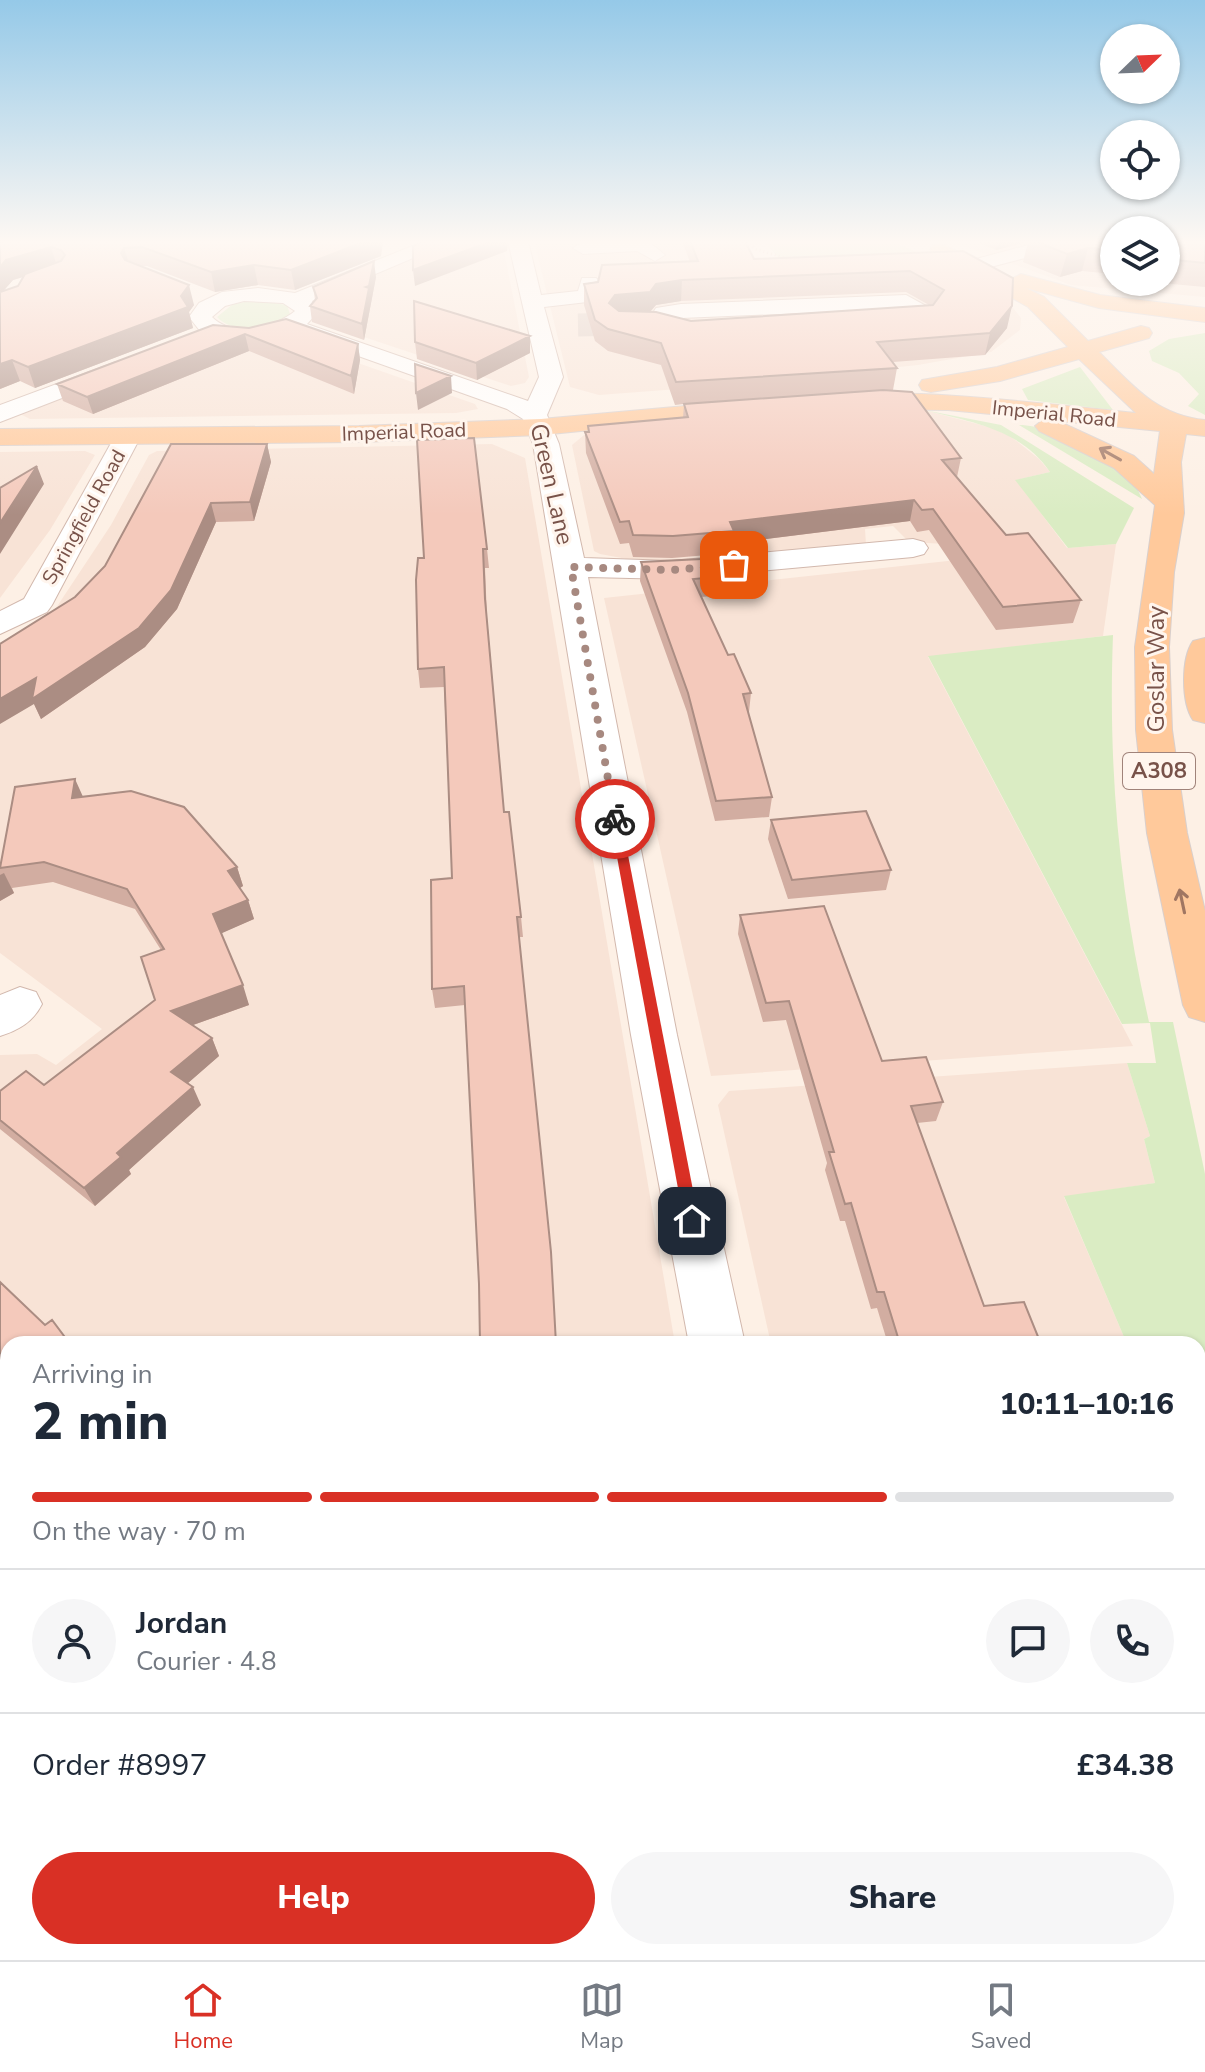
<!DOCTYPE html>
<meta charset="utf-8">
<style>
:root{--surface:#fff;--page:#f6f6f7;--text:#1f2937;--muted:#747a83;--line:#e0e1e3;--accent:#d93025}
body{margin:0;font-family:"Nunito Sans",sans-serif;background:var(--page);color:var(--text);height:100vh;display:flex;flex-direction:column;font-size:30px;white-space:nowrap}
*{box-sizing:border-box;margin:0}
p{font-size:26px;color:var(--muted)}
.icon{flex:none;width:44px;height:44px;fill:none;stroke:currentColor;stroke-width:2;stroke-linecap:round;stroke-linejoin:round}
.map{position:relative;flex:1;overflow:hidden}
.side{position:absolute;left:0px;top:1336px;width:1206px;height:624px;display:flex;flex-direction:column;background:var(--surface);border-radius:24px 24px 0 0;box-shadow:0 2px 6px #0004}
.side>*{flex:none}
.needle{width:52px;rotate:67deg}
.tools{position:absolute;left:1100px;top:24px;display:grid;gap:16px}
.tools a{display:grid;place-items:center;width:80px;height:80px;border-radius:50%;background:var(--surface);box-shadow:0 2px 6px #0004;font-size:40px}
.pin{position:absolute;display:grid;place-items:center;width:68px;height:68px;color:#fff;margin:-34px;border-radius:16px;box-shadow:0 4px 12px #0006}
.courier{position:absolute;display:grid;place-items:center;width:80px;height:80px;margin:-40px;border:6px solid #d93025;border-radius:50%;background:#fff;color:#222;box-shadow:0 2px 10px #0007}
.headline em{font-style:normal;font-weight:800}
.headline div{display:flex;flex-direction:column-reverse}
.headline{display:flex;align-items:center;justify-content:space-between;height:136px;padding:0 32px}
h1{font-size:52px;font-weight:800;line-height:60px}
.bar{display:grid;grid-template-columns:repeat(4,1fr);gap:12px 8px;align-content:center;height:96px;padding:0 32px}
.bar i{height:10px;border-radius:6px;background:var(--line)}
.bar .current{background:var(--accent)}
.bar p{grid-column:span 4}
.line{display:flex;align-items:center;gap:20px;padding:0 32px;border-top:2px solid var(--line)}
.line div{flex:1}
.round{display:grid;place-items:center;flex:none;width:84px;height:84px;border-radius:42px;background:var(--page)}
.primary-button{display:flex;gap:16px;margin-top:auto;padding:16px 32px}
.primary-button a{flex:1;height:92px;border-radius:48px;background:var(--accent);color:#fff;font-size:32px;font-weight:800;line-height:92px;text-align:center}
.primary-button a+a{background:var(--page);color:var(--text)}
.dock{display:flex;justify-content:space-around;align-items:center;height:112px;border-top:2px solid var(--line);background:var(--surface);font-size:22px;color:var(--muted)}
.dock a{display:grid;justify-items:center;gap:4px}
.dock .current{color:var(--accent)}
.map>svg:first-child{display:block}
</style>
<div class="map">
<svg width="1205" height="1960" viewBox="0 0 1205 1960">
<rect width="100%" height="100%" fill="#fdf0e5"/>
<!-- residential -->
<path fill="#f8e3d6" d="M 456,241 L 502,241 L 529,377 L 525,383 L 511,386 L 313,320 L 319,306 L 313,298 Z
M 534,241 L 742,241 L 762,276 L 1003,295 L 1021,318 L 1020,330 L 991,352 L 918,365 L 822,375 L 824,378 L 599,395 L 570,387 Z
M 950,241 L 1114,241 L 1114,282 L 1166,282 L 1205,241 L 1205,297 L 1071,285 Z
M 278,335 L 475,404 L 478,409 L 456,413 L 30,419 L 20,414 L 214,337 Z
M 924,410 L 1004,431 L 1039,459 L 1050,472 L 1016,480 L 1067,548 L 1116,544 L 1103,636 L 928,657 L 1133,1046 L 711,1076 L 604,598 L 957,560 L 945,544 L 909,542 L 893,526 L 865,529 L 866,545 L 682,569 L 600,554 L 594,551 L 572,445 L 584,435 L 619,430 Z
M 492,444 L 525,458 L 675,1344 L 8,1344 L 8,1952 L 778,1952 L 779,1960 L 0,1960 L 0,1055 L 37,1054 L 56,1065 L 102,1029 L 0,953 L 0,645 L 40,622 L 56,608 L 111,525 L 149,455 L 157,451 Z
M 85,451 L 95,455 L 50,530 L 0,598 L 0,452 Z
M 1127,1063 L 1150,1136 L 1144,1139 L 1155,1183 L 1064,1197 L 1127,1344 L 771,1344 L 718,1105 L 729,1091 Z
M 1198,1512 L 1205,1529 L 1205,1960 L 909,1960 L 907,1952 L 1198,1952 Z"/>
<!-- green -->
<path fill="#daecc3" d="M 765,241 L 891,241 L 954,268 L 791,275 Z
M 256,300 L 287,305 L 290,314 C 274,329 233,335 217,317 L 233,304 Z
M 1205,333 L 1205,415 L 1188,406 L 1199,394 L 1179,373 L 1152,361 L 1149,351 L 1169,339 Z
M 1080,367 L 1113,410 L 1028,400 L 1022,389 Z
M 924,410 L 1001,425 L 1134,508 L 1116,544 L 1068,548 L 1015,480 L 1050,472 C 1021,429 971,422 924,410 Z
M 1019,425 C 1056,425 1131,464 1142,499 Z
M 1113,635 C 1108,770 1119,890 1149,1022 L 1173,1022 L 1205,1174 L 1205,1529 L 1198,1512 L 1198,1344 L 1127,1344 L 1064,1196 L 1155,1183 L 1144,1139 L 1150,1136 L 1127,1063 L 1156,1063 L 1150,1023 L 1122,1024 L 928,656 Z"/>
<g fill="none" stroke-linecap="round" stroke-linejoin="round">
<!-- minor-tunnel -->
<path stroke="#dcc8be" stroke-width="23" stroke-dasharray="23 11" stroke-linecap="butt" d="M 578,325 L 623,324"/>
<defs>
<path id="minor" d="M 425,241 L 453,241 L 312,301 L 317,313 L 307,324 L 528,401 L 539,377 L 508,241 L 528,241 L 541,295 L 578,291 L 582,278 L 596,278 L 600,282 L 596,301 L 544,307 L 563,377 L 547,415 L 559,444 L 584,558 L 672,561 L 913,539 L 924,542 L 928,548 L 924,554 L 913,557 L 672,579 L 588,577 L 677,1035 L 745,1344 L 689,1344 L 631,1035 L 533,444 L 523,419 L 507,409 L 291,332 L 235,341 L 200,331 L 189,317 L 199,303 L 222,292 L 258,288 L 295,293 ZM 244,301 L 283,303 L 295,311 C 275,328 231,337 212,317 L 225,306 Z
M 601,241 L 648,241 L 665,255 L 655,261 L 637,251 L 583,254 L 573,248 L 583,242 Z
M 1044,241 L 1078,241 L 1075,245 L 979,270 L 969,264 L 972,260 Z
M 906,295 L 937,312 L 929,323 L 881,330 L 870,323 L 873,318 L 910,313 L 902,309 L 681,318 L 672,319 L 667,328 C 652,332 623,336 612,324 L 615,319 L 651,316 L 656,308 L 681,304 Z
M 116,362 L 124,364 L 128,369 L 124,374 L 0,422 L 0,405 Z
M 128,428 L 141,436 L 52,605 L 47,612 L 0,634 L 0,611 L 24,599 L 115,436 Z
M 20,987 L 36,992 L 42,1004 C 33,1022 19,1030 0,1036 L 0,995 Z
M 803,1952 L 879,1952 L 880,1960 L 804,1960 Z"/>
<path id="major" d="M 940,243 L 1011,279 L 1021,274 L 1100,295 L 1205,308 L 1205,322 L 1099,308 L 1026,288 L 1044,297 L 1088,341 L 1141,326 L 1149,328 L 1152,333 L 1149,338 L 1099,352 C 1133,386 1156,415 1205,420 L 1205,436 L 1186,434 L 1181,462 L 1184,513 L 1174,572 L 1169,647 L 1172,730 L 1187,833 L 1205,911 L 1205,1022 L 1189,1017 L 1183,1005 L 1147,833 L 1136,730 L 1135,647 L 1155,505 L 1114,468 L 1039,431 L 1035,426 L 1044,419 L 948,410 L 861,409 L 848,401 C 863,380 1098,410 1136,413 L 1079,359 L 1000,381 L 931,392 L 922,390 L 919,385 L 922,380 L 997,367 L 1068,347 L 1028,307 L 933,253 L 930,249 L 933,245 ZM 1058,421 L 1160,431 L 1154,474 L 1134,456 Z
M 741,401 L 754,409 L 750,414 L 541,435 L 359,442 L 0,445 L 0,429 L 359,426 L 541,419 Z
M 1205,638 L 1205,723 L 1193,720 C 1181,702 1181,658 1193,641 Z"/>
</defs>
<!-- minor casing -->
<use href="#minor" stroke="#d2b8ad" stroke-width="2"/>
<!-- major casing -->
<use href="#major" stroke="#d9cfcc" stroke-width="2"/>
<!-- path -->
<path stroke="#daab9e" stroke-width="3" stroke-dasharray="1 3" stroke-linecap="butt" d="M 747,241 L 755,249 L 789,259"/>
<!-- minor -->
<use href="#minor" fill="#fff" fill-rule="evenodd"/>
<!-- major -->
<use href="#major" fill="#ffc99b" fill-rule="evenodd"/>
</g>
<!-- wall -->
<path fill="#d2ada1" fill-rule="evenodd" d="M 0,241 L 383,241 L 381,256 L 295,290 L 258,285 L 215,292 L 147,266 L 142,266 L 194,305 L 189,312 L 193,328 L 35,388 L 20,381 L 0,389 ZM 24,277 L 18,286 L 3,291 L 13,280 Z
M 682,241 L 745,241 L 754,259 L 963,251 L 1007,328 L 985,355 L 893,362 L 897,368 L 893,390 L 961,458 L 957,477 L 1006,535 L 1081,600 L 1073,623 L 996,630 L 929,530 L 917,532 L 910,521 L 733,543 L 732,553 L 672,558 L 633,557 L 629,543 L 620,544 L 586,453 L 585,432 L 588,432 L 588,426 L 683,418 L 684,404 L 675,405 L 661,365 L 608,351 L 595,341 L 584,305 L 584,284 L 690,262 ZM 906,292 L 929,305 L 691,321 L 650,312 L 656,305 L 681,301 Z
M 974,241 L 1114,241 L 1114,274 L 1082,271 L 1060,277 L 1023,262 L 1028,242 L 996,250 Z
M 1166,241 L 1205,241 L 1205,287 L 1150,282 L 1166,282 Z
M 376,277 L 364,340 L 312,322 L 310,306 L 315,300 L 313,287 Z
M 213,325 L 358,344 L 360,360 L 354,394 L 249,351 L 93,414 L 63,401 L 57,384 Z
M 415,342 L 530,353 L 477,380 L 417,359 Z
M 267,444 L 271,462 L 254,521 L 216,522 L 177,609 L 145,647 L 41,719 L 34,704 L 75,597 Z
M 487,549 L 489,568 L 485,568 L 487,617 L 504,812 L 521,917 L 523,937 L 519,937 L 479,1284 L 465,1005 L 435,1008 L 432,989 L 452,878 L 444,687 L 420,688 L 418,669 L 418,558 Z
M 641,562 L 750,574 L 748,593 L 701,597 L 728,655 L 751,693 L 749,712 L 748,712 L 772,797 L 769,817 L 715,821 L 687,712 L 640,581 Z
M 83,797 L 237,867 L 243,886 L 240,888 L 248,900 L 254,919 L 221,933 L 249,1005 L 193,1025 L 212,1038 L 219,1056 L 188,1083 L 201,1105 L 129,1170 L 131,1174 L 95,1206 L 0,1129 L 0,1091 L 44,1085 L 155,1000 L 161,950 L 135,909 L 53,882 L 12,888 L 14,893 L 0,901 L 0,866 Z
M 771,820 L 891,870 L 886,890 L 788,899 L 768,839 Z
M 740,915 L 882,1061 L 943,1102 L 936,1121 L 917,1123 L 984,1306 L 1041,1344 L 888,1344 L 877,1308 L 871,1309 L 845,1221 L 840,1221 L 825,1170 L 827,1163 L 786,1020 L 763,1022 L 738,934 Z
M 1069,1952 L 1198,1952 L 1205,1960 L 1072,1960 Z"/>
<!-- shaded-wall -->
<path fill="#ab8d83" d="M 366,241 L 383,241 L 381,256 L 295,290 L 291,270 Z
M 492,241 L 508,241 L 507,251 L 415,286 L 413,270 Z
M 998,241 L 1028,241 L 996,250 Z
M 51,247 L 57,266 L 13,280 L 0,295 L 0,267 L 6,260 Z
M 124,248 L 130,267 L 121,253 Z
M 1088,248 L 1082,271 L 1060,277 L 1067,254 Z
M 374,261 L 376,277 L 364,340 L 362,324 L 366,287 Z
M 254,265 L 258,285 L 215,292 L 211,272 Z
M 682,280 L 681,301 L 656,305 L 649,313 L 615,316 L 609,303 L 615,295 L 656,284 Z
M 189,285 L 194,305 L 189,312 L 193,328 L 35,388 L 28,367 L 181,296 Z
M 1012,306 L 1007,328 L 985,355 L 990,333 Z
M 245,334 L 249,351 L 93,414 L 87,397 Z
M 530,336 L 530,353 L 477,380 L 476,363 Z
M 358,344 L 360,360 L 354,394 L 351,376 Z
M 12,360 L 20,381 L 0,389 L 0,364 Z
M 451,376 L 452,393 L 418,410 L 416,393 Z
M 267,444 L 271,462 L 254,521 L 250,502 Z
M 37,466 L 44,484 L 0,554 L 0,523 Z
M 914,500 L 910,521 L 733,543 L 734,531 L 730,522 Z
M 211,503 L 216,522 L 177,609 L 145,647 L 41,719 L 34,704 L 0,724 L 0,699 Z
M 75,779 L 84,799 L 72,798 Z
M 237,867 L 243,886 L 235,891 L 228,871 Z
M 4,873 L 14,893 L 0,901 L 0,875 Z
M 248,900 L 254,919 L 220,934 L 213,914 Z
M 243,985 L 249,1005 L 179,1030 L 171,1011 Z
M 212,1038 L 219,1056 L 180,1090 L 171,1072 Z
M 193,1087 L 201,1105 L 129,1170 L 131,1174 L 95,1206 L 84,1188 L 117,1153 Z"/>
<!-- building -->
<path fill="#f4c9bb" stroke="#ab8d83" stroke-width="2" fill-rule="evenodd" d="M 0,241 L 366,241 L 291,270 L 254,265 L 211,272 L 142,247 L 124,248 L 121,253 L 125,260 L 189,285 L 181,296 L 188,307 L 28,367 L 12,360 L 0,364 L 0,292 L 18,286 L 25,274 L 61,261 L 65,255 L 61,250 L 51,247 L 6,260 L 0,267 Z
M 423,241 L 492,241 L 413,270 L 413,246 Z
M 690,241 L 745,241 L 754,259 L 963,251 L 1013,278 L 1012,306 L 990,333 L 877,342 L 897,368 L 676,382 L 661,343 L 608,329 L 595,320 L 584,284 L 598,282 L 602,265 L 698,261 ZM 910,271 L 944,290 L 933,305 L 691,321 L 656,312 L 619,311 L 609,303 L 615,295 L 650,292 L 656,284 L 682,280 Z
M 1035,241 L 1114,241 L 1114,250 L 1088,248 L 1067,254 Z
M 1166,241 L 1205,241 L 1205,263 L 1166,259 Z
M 374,261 L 369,286 L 366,287 L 369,288 L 362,324 L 310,306 L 317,298 L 313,287 Z
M 414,301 L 530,336 L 476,363 L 415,342 Z
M 286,319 L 358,344 L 351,376 L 245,334 L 87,397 L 57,384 L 213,325 L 249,328 Z
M 415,364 L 451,376 L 416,393 Z
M 883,390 L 912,392 L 961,458 L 942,460 L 1006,535 L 1028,533 L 1081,600 L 1003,607 L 933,509 L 922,510 L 914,500 L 730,522 L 734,531 L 673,536 L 633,535 L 629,521 L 620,522 L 585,432 L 589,432 L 588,426 L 688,417 L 684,404 Z
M 474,438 L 487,549 L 483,549 L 485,599 L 504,812 L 509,812 L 521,917 L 517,917 L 551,1252 L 556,1344 L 480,1344 L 479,1284 L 464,986 L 432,989 L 431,880 L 452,878 L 444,667 L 418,669 L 416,580 L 418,558 L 424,558 L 417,440 Z
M 171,444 L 267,444 L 250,502 L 211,503 L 171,590 L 139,628 L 32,699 L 36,678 L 0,699 L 0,644 L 75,597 L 105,566 Z
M 37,466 L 0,523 L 0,488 Z
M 743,557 L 750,574 L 693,579 L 728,655 L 734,654 L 751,693 L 743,694 L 772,797 L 716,801 L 688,693 L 641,562 Z
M 75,779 L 72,798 L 131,791 L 184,807 L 237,867 L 228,871 L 248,900 L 213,914 L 243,985 L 171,1011 L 212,1038 L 171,1072 L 193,1087 L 117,1153 L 121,1157 L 84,1188 L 0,1120 L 0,1091 L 26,1071 L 44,1085 L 155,1000 L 141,957 L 164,949 L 127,889 L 44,862 L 0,868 L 15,787 Z
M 866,811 L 891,870 L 792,880 L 771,820 Z
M 824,906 L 882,1061 L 926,1057 L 943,1102 L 911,1106 L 984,1306 L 1024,1302 L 1041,1344 L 900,1344 L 884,1292 L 877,1292 L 851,1203 L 845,1204 L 829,1152 L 834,1152 L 789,1001 L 766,1003 L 740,915 Z
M 0,1282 L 45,1325 L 52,1320 L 70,1344 L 8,1344 L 8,1506 L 0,1484 Z
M 1198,1872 L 1205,1892 L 1205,1960 L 1088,1960 L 1085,1952 L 1198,1952 Z
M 487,1952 L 586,1952 L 586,1960 L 488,1960 Z"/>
<!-- one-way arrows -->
<defs><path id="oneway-shaft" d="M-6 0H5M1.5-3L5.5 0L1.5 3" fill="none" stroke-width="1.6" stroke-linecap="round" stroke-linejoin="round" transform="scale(2)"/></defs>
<g stroke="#a07662">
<use href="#oneway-shaft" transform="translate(1110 454) rotate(-151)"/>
<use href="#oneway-shaft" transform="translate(1182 901) rotate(-102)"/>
</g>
<!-- sky -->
<linearGradient id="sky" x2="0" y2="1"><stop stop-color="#95c9e8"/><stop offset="0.47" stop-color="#fef8f3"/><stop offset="1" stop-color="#fef8f3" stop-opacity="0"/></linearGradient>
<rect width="1205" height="515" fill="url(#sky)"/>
<!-- route -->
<path fill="#d93025" d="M 615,815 L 621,819 L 699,1221 L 692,1227 L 684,1221 L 610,819 Z"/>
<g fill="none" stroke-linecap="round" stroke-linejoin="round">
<!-- done -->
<path stroke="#a78980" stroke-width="8" stroke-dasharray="0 14.4" d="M 615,819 L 571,567 L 672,570 L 734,565"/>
</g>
<g text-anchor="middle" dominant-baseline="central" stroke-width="6" stroke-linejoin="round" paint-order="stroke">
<!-- far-street labels -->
<g font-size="20" fill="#785249" stroke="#fff5ed">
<text transform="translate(1054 414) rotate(6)">Imperial Road</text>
<text transform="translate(404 432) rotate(-2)">Imperial Road</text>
<text transform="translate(84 517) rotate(-61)">Springfield Road</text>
</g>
<!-- shield labels -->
<rect fill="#fff5ed" stroke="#a0837a" stroke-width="2" x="1123" y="753" width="72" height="36" rx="6"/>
<g font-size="22" font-weight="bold" fill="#785249">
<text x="1159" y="771">A308</text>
</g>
<!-- street labels -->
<g font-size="24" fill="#785249" stroke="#fff5ed">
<text transform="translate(552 484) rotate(77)">Green Lane</text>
<text transform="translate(1156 669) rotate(-90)">Goslar Way</text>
</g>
</g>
</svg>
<div class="tools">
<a><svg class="needle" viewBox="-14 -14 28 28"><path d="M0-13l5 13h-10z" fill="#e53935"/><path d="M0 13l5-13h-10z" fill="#747a83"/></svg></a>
<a><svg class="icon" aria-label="locate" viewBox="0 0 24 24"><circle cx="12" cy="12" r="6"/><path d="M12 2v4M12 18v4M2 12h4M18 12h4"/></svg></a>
<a><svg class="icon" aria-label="layers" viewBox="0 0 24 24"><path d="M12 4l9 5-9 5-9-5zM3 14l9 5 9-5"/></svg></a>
</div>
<div class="pin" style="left:734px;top:565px;background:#ea580c"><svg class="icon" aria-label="bag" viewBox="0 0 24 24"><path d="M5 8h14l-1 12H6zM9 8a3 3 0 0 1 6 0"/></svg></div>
<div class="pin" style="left:692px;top:1221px;background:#1f2937"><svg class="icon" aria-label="home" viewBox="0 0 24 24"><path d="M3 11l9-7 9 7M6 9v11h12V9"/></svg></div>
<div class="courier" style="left:615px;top:819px"><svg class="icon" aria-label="bike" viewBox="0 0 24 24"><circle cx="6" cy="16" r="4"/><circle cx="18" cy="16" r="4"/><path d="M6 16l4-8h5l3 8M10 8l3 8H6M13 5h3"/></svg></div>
<section class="side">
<div class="headline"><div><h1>2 min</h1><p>Arriving in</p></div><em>10:11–10:16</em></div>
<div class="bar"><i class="current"></i><i class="current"></i><i class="current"></i><i></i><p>On the way · 70 m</p></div>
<div class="line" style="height:144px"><a class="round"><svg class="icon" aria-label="person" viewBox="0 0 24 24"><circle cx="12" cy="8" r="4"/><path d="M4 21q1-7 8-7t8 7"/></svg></a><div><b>Jordan</b><p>Courier · 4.8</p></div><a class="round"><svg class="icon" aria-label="chat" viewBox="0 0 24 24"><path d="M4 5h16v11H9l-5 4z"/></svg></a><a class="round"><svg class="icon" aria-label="phone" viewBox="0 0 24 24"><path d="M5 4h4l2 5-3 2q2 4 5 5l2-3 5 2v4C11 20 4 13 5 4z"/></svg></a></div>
<div class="line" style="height:104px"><div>Order #8997</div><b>£34.38</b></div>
<div class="primary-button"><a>Help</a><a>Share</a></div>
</section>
</div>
<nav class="dock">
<a class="current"><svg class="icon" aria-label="home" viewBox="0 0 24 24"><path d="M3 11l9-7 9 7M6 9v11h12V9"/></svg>Home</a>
<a><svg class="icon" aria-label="map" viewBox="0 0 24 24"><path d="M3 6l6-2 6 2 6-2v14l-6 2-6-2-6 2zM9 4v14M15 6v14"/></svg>Map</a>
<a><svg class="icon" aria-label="saved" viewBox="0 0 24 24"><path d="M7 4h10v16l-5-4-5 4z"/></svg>Saved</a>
</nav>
